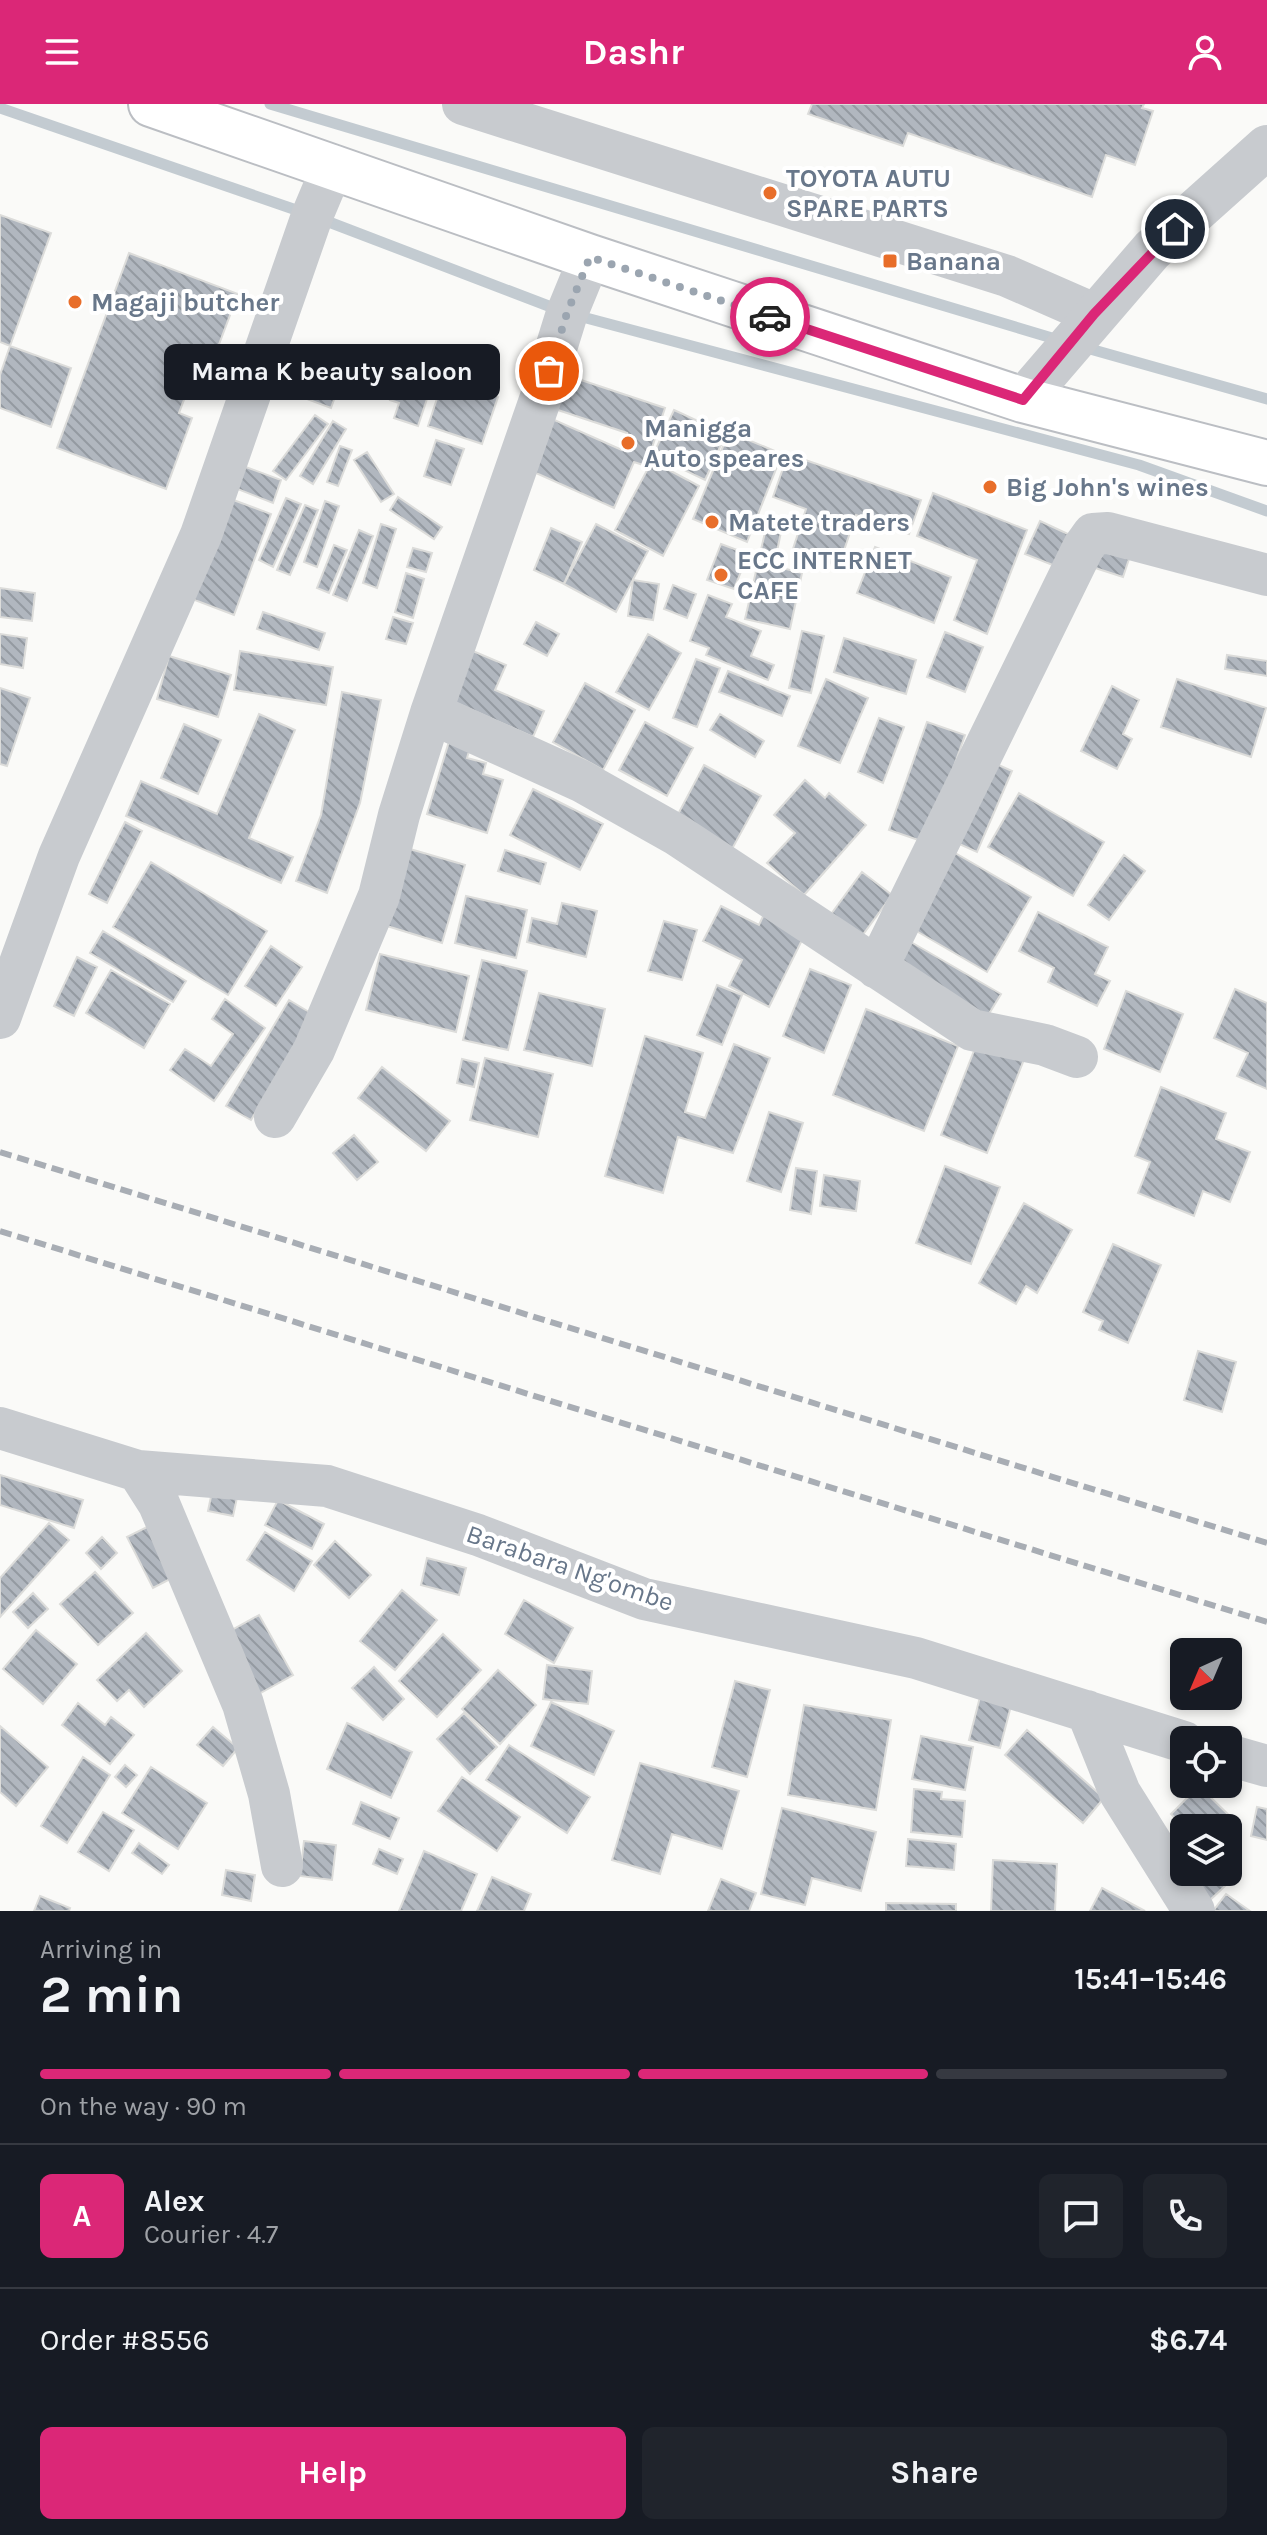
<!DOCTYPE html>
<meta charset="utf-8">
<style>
:root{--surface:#171b24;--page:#20242c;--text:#f1f3f6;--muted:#9ea1a6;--line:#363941;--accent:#db2777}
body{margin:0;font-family:Karla,sans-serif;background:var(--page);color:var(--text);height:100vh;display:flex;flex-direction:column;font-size:30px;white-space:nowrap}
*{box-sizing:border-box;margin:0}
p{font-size:26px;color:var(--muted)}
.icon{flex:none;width:44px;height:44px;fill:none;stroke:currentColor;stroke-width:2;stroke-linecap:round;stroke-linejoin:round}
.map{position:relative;height:1807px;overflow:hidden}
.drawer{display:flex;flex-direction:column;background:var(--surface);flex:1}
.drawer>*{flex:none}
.needle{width:52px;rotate:224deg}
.tools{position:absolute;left:1170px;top:1534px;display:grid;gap:16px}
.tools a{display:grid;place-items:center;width:72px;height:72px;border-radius:12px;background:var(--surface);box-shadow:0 4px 12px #0003;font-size:40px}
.pin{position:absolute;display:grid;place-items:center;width:68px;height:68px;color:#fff;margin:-34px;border:4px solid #fff;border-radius:50%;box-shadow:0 2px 8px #0007}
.courier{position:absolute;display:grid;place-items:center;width:80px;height:80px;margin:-40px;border:6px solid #db2777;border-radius:50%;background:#fff;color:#222;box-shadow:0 2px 10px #0007}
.bubble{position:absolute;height:56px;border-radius:12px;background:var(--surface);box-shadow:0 4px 12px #0003;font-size:26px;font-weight:700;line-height:56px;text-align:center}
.headline em{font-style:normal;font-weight:700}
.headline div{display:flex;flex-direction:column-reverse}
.headline{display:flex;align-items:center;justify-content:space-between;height:136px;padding:0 40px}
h1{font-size:52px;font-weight:700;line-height:60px}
.bar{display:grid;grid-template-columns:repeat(4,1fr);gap:12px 8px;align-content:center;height:96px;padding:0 40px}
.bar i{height:10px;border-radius:6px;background:var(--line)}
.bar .current{background:var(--accent)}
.bar p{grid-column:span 4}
.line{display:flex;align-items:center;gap:20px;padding:0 40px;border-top:2px solid var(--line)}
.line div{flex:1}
.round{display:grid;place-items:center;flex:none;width:84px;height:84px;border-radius:12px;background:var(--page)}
.action{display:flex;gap:16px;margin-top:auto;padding:16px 40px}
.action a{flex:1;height:92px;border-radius:12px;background:var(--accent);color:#fff;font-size:32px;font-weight:700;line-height:92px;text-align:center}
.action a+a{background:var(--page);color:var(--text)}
header{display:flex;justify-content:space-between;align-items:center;height:104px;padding:0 40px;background:var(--accent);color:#fff;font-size:36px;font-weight:700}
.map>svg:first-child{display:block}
</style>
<header><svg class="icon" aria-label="menu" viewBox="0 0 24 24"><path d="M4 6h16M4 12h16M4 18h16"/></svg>Dashr<svg class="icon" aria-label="person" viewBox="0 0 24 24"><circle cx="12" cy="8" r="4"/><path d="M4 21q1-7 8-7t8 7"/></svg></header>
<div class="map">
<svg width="1267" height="1807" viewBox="0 0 1267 1807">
<defs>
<pattern id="building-back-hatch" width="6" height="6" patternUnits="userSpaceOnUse" patternTransform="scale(2)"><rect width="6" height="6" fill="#b1b7bf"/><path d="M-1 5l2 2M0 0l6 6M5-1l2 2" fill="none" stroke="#949aa1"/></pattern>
</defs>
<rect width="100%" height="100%" fill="#fafaf8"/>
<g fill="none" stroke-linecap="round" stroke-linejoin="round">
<!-- stream -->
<path stroke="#c3cbd1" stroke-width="11" d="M 270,0 L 1062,237
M 0,4 L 305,109
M 321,115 L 559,206
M 575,211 L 1139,361 L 1267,407
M 1083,243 L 1267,295"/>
</g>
<!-- building -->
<path fill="url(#building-back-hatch)" stroke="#dcdcda" stroke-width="2" d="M 812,0 L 1144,0 L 1142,4 L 1153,7 L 1135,61 L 1106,51 L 1092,93 L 908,29 L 903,42 L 808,10 Z
M 0,111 L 51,129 L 10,242 L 0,238 Z
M 129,149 L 238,190 L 207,272 L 195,267 L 179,309 L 192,314 L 166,385 L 57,344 Z
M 281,241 L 319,255 L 314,269 L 276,256 Z
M 10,242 L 71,264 L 51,323 L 0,304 L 0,271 Z
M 405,251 L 438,262 L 418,322 L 394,314 L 399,299 L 390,296 Z
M 566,271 L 665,304 L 646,362 L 634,358 L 614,404 L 527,365 L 550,314 L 622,346 L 627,329 L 555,305 Z
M 444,273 L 498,293 L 482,340 L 428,322 Z
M 293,274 L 336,290 L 331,304 L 288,288 Z
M 674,306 L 726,330 L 705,376 L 653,351 Z
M 315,311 L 328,320 L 286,376 L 273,367 Z
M 333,317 L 346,325 L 313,380 L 300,372 Z
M 729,328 L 782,350 L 747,438 L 693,415 Z
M 436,336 L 464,345 L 451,381 L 424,372 Z
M 340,342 L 352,346 L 338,382 L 327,378 Z
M 367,348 L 394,390 L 381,398 L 354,356 Z
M 788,350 L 921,396 L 909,430 L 856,411 L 838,464 L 792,448 L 806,405 L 773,393 Z
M 652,357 L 699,382 L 663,452 L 615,426 Z
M 243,362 L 281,376 L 273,399 L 235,384 Z
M 933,389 L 1027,426 L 987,530 L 954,516 L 977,456 L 917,432 Z
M 398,393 L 442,423 L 434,435 L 390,406 Z
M 228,394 L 271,410 L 234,511 L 192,495 Z
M 286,394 L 301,400 L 273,463 L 259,456 Z
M 325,397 L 339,402 L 317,463 L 304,458 Z
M 305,401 L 318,406 L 290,471 L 277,466 Z
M 1040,417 L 1068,430 L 1055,462 L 1025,450 Z
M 381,420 L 396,425 L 377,484 L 363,479 Z
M 596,420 L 648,447 L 616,508 L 564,480 Z
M 551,424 L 582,438 L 564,480 L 534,466 Z
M 766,424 L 781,428 L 774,462 L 802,469 L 790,525 L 745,515 Z
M 359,426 L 373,432 L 347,497 L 333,491 Z
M 1096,431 L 1133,443 L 1123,473 L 1086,461 Z
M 721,440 L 748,450 L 734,485 L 707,476 Z
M 334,441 L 347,446 L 329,489 L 317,484 Z
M 875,443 L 951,473 L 934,519 L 857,489 Z
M 413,444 L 432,449 L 426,468 L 407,463 Z
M 406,469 L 424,475 L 413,514 L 395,508 Z
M 633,476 L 659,480 L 653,516 L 628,512 Z
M 673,481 L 696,490 L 687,514 L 664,505 Z
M 0,484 L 35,489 L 32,517 L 0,513 Z
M 708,491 L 732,500 L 726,513 L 761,527 L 751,552 L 774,561 L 768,576 L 706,551 L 709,544 L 690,537 Z
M 263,508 L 325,529 L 319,546 L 257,525 Z
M 393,513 L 413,519 L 406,540 L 386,535 Z
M 536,518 L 559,530 L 547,552 L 524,540 Z
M 802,527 L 824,532 L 811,589 L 789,584 Z
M 945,528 L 983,543 L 965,588 L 927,573 Z
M 0,530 L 27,534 L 23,564 L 0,560 Z
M 648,530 L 681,549 L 649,606 L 616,588 Z
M 844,534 L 916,556 L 906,590 L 834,568 Z
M 468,545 L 506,561 L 495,586 L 544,607 L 533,633 L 447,595 Z
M 240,547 L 333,563 L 326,601 L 234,586 Z
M 1227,551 L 1267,557 L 1267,572 L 1225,565 Z
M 169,552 L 231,571 L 218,613 L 157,595 Z
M 696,555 L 720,564 L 697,623 L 673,614 Z
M 728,567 L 790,592 L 782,612 L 719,588 Z
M 826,575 L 868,594 L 840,659 L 798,642 Z
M 1177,575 L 1266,604 L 1251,653 L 1161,623 Z
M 585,579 L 635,606 L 603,666 L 553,638 Z
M 1112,582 L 1139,596 L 1123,630 L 1132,635 L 1117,665 L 1081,647 Z
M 0,584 L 30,594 L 7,662 L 0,660 Z
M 342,588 L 381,596 L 360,699 L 327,789 L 296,777 L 321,711 Z
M 259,610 L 295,626 L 249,734 L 293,753 L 281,779 L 126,712 L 141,677 L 217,710 Z
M 720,610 L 764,637 L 755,653 L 710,626 Z
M 879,614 L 904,623 L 883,679 L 858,668 Z
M 645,618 L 693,644 L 667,692 L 619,666 Z
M 927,618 L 965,631 L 927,739 L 889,726 Z
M 184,620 L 221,636 L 198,690 L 161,674 Z
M 450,634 L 471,640 L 467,654 L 486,659 L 483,670 L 503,676 L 487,729 L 427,710 Z
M 983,654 L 1012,667 L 977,748 L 948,735 Z
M 704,661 L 761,692 L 732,745 L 676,714 Z
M 805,676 L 825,694 L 829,689 L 866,721 L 804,791 L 767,759 L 795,729 L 774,711 Z
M 533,685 L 603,720 L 580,766 L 510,731 Z
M 1019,689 L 1104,738 L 1073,792 L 988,743 Z
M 125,718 L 142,727 L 107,799 L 89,790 Z
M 410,745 L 465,761 L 442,839 L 387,822 Z
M 505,746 L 546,759 L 540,780 L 498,767 Z
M 950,746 L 1031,793 L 987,868 L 906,821 Z
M 1124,751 L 1145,767 L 1109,816 L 1088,801 Z
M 151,758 L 267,827 L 228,891 L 113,823 Z
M 862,768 L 892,791 L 856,840 L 826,817 Z
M 466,792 L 527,806 L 516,854 L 455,839 Z
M 562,799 L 597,807 L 586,853 L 527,838 L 532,814 L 557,820 Z
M 721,802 L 759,821 L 765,808 L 806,828 L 769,903 L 729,882 L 742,856 L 703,837 Z
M 1038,808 L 1108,843 L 1095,870 L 1110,877 L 1097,902 L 1048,878 L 1054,864 L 1019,847 Z
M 664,817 L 697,826 L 682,876 L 648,867 Z
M 103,827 L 186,877 L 173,898 L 90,849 Z
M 904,834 L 1001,890 L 984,918 L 888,862 Z
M 271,842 L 302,863 L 276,902 L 245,882 Z
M 380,850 L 469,872 L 456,928 L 366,906 Z
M 77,853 L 97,863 L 74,912 L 54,902 Z
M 482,856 L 527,867 L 508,946 L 463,936 Z
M 810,865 L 851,881 L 824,949 L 783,932 Z
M 111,866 L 170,900 L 144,944 L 86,909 Z
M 717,881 L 742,891 L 722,941 L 697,931 Z
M 1235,885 L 1267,899 L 1267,985 L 1237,972 L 1248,949 L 1214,934 Z
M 1126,887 L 1183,910 L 1160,968 L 1104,945 Z
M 539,889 L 605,905 L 592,962 L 524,946 Z
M 225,895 L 265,924 L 214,997 L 170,966 L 185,945 L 211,962 L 233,930 L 212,915 Z
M 289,896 L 314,911 L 251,1016 L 226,1002 Z
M 866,905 L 958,942 L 924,1027 L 833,991 Z
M 645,932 L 703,949 L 685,1008 L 705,1014 L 734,940 L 770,954 L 733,1049 L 678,1033 L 663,1089 L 605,1072 Z
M 979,934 L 1025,953 L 987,1049 L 941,1031 Z
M 485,954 L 553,970 L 538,1033 L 470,1016 Z
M 462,955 L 479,959 L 474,983 L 457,979 Z
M 382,963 L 450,1017 L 426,1047 L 358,994 Z
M 1161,983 L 1226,1009 L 1216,1035 L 1250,1048 L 1230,1098 L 1203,1087 L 1194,1112 L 1138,1089 L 1150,1058 L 1135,1052 Z
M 769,1008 L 803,1019 L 781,1088 L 747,1077 Z
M 354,1031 L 378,1058 L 357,1076 L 333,1049 Z
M 945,1062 L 1000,1083 L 971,1160 L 916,1139 Z
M 796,1064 L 817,1067 L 811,1110 L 790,1106 Z
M 824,1071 L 860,1077 L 856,1107 L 820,1102 Z
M 1024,1099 L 1072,1126 L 1037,1189 L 1026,1182 L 1016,1200 L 979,1179 Z
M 1113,1140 L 1161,1161 L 1128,1239 L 1099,1226 L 1103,1217 L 1083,1208 Z
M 1198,1247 L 1236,1258 L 1222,1308 L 1184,1296 Z
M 0,1371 L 83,1396 L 74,1424 L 0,1401 Z
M 213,1383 L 238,1389 L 233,1412 L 208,1407 Z
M 278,1396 L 324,1420 L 312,1445 L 265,1421 Z
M 49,1419 L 69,1436 L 0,1513 L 0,1474 Z
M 147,1423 L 174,1473 L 153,1484 L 127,1433 Z
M 265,1428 L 312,1457 L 294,1487 L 247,1456 Z
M 102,1433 L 117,1449 L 101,1465 L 86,1449 Z
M 335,1437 L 371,1471 L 349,1494 L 314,1461 Z
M 427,1454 L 466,1464 L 459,1491 L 421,1481 Z
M 95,1468 L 133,1509 L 98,1541 L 60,1500 Z
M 402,1486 L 437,1516 L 395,1566 L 360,1537 Z
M 33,1489 L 48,1505 L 28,1524 L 13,1508 Z
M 524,1496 L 573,1524 L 554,1559 L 505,1530 Z
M 259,1511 L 293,1571 L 257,1591 L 223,1531 Z
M 36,1526 L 77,1560 L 43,1600 L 3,1565 Z
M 146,1529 L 182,1567 L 144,1603 L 129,1586 L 117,1597 L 97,1576 Z
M 443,1530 L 481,1566 L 437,1613 L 399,1577 Z
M 547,1561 L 592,1567 L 588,1600 L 543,1595 Z
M 374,1563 L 404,1595 L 383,1616 L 352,1584 Z
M 498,1566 L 536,1601 L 500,1640 L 462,1605 Z
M 735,1577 L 770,1586 L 747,1673 L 712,1663 Z
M 981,1589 L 1012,1598 L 1000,1644 L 969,1636 Z
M 551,1598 L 614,1627 L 594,1671 L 531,1642 Z
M 78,1599 L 105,1621 L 111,1613 L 134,1631 L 110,1660 L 62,1621 Z
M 804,1601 L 891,1616 L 876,1706 L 788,1691 Z
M 464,1609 L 497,1643 L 470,1670 L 437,1635 Z
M 347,1619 L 412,1648 L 391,1694 L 327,1665 Z
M 0,1622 L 48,1663 L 16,1702 L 0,1688 Z
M 213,1623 L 238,1644 L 223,1662 L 197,1641 Z
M 1027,1626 L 1104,1694 L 1083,1719 L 1005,1651 Z
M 921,1632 L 973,1643 L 965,1686 L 912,1675 Z
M 509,1641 L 590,1693 L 567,1729 L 486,1676 Z
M 83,1653 L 110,1671 L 67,1739 L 41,1722 Z
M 640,1659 L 739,1687 L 722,1745 L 672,1730 L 660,1770 L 612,1756 Z
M 125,1661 L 137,1671 L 126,1683 L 115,1673 Z
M 151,1663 L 207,1699 L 178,1745 L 122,1709 Z
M 462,1673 L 520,1713 L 497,1747 L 438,1707 Z
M 1199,1682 L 1238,1720 L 1228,1730 L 1228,1724 L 1185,1724 L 1171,1710 Z
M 914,1685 L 942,1688 L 941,1695 L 965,1697 L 962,1733 L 911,1728 Z
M 361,1698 L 399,1714 L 390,1735 L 353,1720 Z
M 1257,1703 L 1267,1705 L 1267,1736 L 1251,1732 Z
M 782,1704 L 876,1728 L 861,1787 L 812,1774 L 805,1801 L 761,1790 Z
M 103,1708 L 134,1726 L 109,1767 L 78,1748 Z
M 1179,1721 L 1184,1725 L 1184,1768 L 1211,1768 L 1225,1782 L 1209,1797 L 1156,1744 Z
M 908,1735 L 956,1740 L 954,1766 L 906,1762 Z
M 304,1737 L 336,1741 L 332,1776 L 300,1772 Z
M 139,1739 L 169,1761 L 162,1770 L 132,1749 Z
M 379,1745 L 403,1755 L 397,1770 L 373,1760 Z
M 424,1747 L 477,1770 L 461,1807 L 399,1807 Z
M 993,1756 L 1057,1760 L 1055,1807 L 991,1807 Z
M 226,1766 L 255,1771 L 251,1797 L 222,1791 Z
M 492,1773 L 531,1790 L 524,1807 L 477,1807 Z
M 721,1775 L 756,1789 L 749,1807 L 708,1807 Z
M 1102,1784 L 1145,1807 L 1090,1807 Z
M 1226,1790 L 1250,1807 L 1213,1807 Z
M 40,1792 L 70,1804 L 69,1807 L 34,1807 Z
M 886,1799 L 956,1800 L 956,1807 L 886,1807 Z"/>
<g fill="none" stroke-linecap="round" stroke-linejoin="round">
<defs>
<path id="primary" d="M 151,0 L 590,153 L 1023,296 L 1267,359"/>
</defs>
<!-- primary casing -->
<use href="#primary" stroke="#bbbec3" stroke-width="48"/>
<!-- minor -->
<path stroke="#c8cbcf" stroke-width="42" d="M 463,0 L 1007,172 L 1094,210
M 431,609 L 581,677 L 677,731 L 972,926 L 1045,941 L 1077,953
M 877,864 L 1083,444 L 1093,430 L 1108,429 L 1267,471
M 0,914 L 59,752 L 201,431 L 312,112 L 333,62
M 275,1013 L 314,946 L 379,792 L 399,711 L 431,609 L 540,296 L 567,209 L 590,153
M 0,1324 L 138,1367 L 327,1382 L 478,1431 L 644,1495 L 916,1554 L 1184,1638
M 138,1367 L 159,1400 L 243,1600 L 269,1690 L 282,1762
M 1087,1607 L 1120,1689 L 1194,1807
M 1228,1651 L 1267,1662"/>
<!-- tertiary -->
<path stroke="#c8cbcf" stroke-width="44" d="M 1023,296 L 1152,146 L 1267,43"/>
<!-- primary -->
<use href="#primary" stroke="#fff" stroke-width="44"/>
<!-- rail -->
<path stroke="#a8adb4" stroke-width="6" stroke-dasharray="12 6" stroke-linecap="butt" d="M 0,1048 L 1267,1439
M 0,1127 L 1267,1518"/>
</g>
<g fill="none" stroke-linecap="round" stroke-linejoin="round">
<!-- done -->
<path stroke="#9ba5b0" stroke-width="8" stroke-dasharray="0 14.4" d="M 549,267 L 567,209 L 590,153 L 770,213"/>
<!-- route -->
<path stroke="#db2777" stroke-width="10" d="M 770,213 L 1023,296 L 1094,210 L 1175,125"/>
</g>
<!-- markers -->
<g fill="#e86e2a" stroke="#fff" stroke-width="3">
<circle cx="770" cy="89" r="8"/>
<rect x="882" y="149" width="16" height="16" rx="4"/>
<circle cx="75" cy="198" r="8"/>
<circle cx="628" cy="339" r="8"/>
<circle cx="990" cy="383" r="8"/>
<circle cx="712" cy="418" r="8"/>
<circle cx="721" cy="471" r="8"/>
</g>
<g text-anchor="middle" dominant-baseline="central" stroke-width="8" stroke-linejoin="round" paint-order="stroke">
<!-- poi labels -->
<g font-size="26" font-weight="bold" fill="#68778a" stroke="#fff" text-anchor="start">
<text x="786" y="74">TOYOTA AUTU<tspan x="786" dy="30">SPARE PARTS</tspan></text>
<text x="906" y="157">Banana</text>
<text x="91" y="198">Magaji butcher</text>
<text x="644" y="324">Manigga<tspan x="644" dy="30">Auto speares</tspan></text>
<text x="1006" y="383">Big John's wines</text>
<text x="728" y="418">Matete traders</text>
<text x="737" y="456">ECC INTERNET<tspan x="737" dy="30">CAFE</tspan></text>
</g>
<!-- street labels -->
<g font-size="26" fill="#68778a" stroke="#fff">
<text transform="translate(570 1464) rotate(19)">Barabara Ng'ombe</text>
</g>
</g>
</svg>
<div class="tools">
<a><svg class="needle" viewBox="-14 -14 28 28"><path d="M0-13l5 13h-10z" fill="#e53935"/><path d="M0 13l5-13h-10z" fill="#9ea1a6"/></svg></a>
<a><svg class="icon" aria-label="locate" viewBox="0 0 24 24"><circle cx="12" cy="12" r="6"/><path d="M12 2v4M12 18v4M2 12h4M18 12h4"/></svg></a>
<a><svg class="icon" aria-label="layers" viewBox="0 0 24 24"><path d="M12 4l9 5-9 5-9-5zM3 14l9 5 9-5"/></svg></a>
</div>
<div class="pin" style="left:549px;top:267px;background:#ea580c"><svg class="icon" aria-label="bag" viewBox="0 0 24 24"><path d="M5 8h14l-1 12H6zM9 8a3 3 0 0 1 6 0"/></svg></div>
<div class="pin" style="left:1175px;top:125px;background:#1f2937"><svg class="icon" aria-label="home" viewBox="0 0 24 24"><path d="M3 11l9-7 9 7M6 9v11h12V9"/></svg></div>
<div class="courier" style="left:770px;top:213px"><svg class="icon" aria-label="car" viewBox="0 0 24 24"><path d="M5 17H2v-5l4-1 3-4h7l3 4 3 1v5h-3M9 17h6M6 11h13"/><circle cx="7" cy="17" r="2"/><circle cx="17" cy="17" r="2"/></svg></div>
<div class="bubble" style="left:164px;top:240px;width:336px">Mama K beauty saloon</div>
</div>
<section class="drawer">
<div class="headline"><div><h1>2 min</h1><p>Arriving in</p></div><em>15:41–15:46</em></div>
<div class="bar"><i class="current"></i><i class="current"></i><i class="current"></i><i></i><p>On the way · 90 m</p></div>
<div class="line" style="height:144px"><b class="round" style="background:var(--accent);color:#fff">A</b><div><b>Alex</b><p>Courier · 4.7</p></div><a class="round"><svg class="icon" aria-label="chat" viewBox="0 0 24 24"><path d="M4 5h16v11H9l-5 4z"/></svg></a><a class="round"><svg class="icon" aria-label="phone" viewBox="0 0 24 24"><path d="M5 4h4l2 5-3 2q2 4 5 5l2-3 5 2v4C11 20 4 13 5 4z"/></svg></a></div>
<div class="line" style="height:104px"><div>Order #8556</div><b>$6.74</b></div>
<div class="action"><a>Help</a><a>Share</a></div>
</section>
